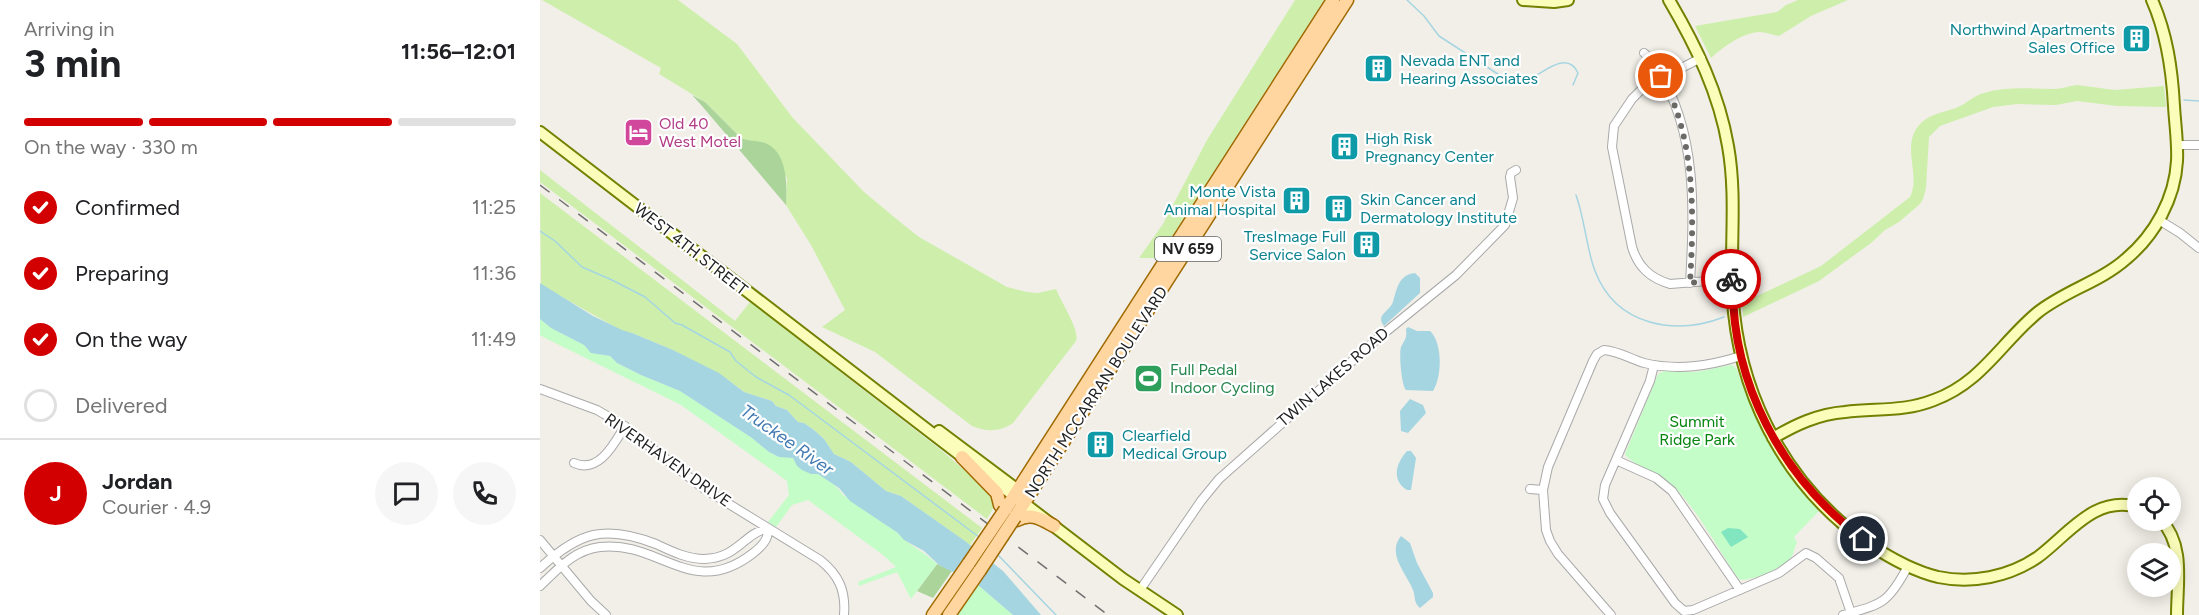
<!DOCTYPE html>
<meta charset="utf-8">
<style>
:root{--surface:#fff;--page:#f6f6f6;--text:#202124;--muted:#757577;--line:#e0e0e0;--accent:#d30001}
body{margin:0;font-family:Figtree,sans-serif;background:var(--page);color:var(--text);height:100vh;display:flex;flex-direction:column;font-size:22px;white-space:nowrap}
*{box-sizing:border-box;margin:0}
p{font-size:20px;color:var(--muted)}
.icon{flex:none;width:33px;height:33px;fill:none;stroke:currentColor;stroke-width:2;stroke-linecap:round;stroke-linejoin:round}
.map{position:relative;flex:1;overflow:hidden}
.details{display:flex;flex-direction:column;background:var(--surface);width:540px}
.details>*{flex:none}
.buttons{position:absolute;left:1587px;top:477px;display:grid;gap:12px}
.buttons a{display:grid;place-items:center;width:54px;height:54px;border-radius:50%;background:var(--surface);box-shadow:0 3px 15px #0003;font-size:30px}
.pin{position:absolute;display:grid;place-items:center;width:51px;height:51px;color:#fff;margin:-26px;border:3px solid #fff;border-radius:50%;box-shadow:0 2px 6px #0007}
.courier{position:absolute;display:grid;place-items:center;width:60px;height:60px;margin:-30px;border:4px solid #d30001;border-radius:50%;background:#fff;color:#222;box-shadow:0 2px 8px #0007}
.summary em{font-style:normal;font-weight:700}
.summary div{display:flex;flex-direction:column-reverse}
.summary{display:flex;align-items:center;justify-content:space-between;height:102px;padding:0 24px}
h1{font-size:39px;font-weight:700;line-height:45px}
.bar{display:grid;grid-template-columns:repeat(4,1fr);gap:9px 6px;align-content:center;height:72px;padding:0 24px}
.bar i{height:8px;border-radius:4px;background:var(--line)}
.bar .active{background:var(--accent)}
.bar p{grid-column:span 4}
.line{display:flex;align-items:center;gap:15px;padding:0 24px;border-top:2px solid var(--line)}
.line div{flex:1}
.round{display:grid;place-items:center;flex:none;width:63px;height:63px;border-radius:32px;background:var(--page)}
ol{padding:0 24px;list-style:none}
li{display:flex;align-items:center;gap:18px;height:66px}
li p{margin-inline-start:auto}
li .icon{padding:6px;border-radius:50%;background:var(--accent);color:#fff;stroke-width:4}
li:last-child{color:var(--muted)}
li i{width:33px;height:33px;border:3px solid var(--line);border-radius:50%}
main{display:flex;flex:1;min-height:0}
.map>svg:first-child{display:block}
</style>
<main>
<section class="details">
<div class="summary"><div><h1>3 min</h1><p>Arriving in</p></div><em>11:56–12:01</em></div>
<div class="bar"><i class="active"></i><i class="active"></i><i class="active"></i><i></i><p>On the way · 330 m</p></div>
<ol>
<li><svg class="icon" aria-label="check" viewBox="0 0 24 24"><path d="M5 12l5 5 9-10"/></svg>Confirmed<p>11:25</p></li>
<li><svg class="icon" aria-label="check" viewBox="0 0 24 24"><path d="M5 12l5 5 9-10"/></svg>Preparing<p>11:36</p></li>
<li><svg class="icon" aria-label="check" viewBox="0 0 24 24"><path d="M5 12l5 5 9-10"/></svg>On the way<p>11:49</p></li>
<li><i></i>Delivered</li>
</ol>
<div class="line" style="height:108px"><b class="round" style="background:var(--accent);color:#fff">J</b><div><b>Jordan</b><p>Courier · 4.9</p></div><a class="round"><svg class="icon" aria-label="chat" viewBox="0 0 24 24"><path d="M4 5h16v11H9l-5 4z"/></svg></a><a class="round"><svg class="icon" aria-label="phone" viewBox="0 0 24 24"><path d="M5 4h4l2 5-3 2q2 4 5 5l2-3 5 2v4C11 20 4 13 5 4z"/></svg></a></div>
</section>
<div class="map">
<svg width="1659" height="615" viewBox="0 0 1659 615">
<rect width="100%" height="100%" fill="#f2efe8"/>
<!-- grass -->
<path fill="#cdefab" d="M 2,0 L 138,0 L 197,44 L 252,117 L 324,192 L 365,226 L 379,237 L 467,287 L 487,292 L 498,293 L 516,289 C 521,302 540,330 536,341 L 473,423 C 460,432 446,432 432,426 L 335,352 L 282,327 L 305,310 L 271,245 L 246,205 L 247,178 L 222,142 L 209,142 L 201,138 L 165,102 L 119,74 L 121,68 Z
M 755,0 L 784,0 L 618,258 L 599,258 L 623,224 L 667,140 Z
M 1258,0 L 1308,0 L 1271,16 L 1239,36 C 1233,35 1226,32 1219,32 C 1202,33 1183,47 1171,58 L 1155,26 L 1237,12 L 1246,5 Z
M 1537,85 L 1575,90 L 1624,86 L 1626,107 L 1577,106 L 1537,101 L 1516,105 L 1477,104 L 1453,107 L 1400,126 L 1389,137 L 1386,188 L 1383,199 L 1380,204 L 1359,222 L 1345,230 L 1331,243 L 1279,281 L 1203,317 L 1202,303 L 1281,266 L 1370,197 C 1380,177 1365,154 1374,133 C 1383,115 1398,114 1416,108 C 1426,104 1433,96 1444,93 C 1467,86 1491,89 1514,89 C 1521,89 1529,86 1537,85 Z
M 0,170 L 195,321 L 210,302 L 401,450 L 451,493 L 455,505 L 447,519 L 0,182 Z
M 0,193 L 442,528 L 430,545 L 361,496 L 346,491 L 311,462 L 294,454 L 284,439 L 274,430 L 264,423 L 258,422 L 247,410 L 236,406 L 232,401 L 204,392 L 188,380 L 133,350 L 92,333 L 82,331 L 1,285 Z"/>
<!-- forest -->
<path fill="#abd49a" d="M 152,95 L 165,102 L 201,138 C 210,142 217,140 225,143 C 248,152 247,185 246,205 L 162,106 Z
M 397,564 L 412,571 L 393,598 L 377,591 Z"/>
<!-- park -->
<path fill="#c4fdc8" d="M 0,319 L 11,328 L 44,345 L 51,353 L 70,356 L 77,363 L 101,375 L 140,391 L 212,438 L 229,452 L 239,457 L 248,456 L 254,458 C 259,471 265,469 276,473 C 284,477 298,486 302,494 L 358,533 C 369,546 385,552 397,564 L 371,599 L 357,572 L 319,586 L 318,582 L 356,567 L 343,555 L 268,500 L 252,505 L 236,527 L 228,522 L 249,495 L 247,481 L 141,405 L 5,338 L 0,335 Z
M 1191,365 L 1194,366 L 1197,370 C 1216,427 1240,466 1279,511 L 1254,537 L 1257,542 C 1255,547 1254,552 1252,556 C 1247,567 1209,583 1199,579 C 1178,550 1157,508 1131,484 C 1120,474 1089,463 1085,454 L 1118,374 L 1124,371 L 1156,372 Z
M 438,585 L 473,615 L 415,615 Z"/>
<!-- pitch -->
<path fill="#81e6bf" d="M 1188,528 L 1200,529 L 1208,537 L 1191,547 L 1181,532 Z"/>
<!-- water -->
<path fill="#a6d5e2" d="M 875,273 L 880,278 L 880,293 L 844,326 C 835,315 849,312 853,302 C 857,289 858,275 875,273 Z
M 0,283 L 53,316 L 82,330 L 92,333 L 133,350 L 179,373 L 204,392 L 232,401 L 236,406 L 247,410 L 258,422 L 264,423 L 274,430 L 284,439 L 294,454 L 311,462 L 346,491 L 361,496 L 425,541 L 463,571 L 501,615 L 473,615 L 438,585 L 399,565 L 384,551 L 364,540 L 358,533 L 310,501 L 299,488 L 278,474 L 271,474 L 262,470 L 257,466 L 253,458 L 239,457 L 229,452 L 212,438 L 140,391 L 101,375 L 77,363 L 70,356 L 51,353 L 44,345 L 11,328 L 0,319 Z
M 868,327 L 877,331 L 890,331 C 903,343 902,377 893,391 L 866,390 C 861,385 859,351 861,347 C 865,339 867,339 866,329 Z
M 870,399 L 883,405 L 886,413 L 868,433 L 861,431 L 860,411 Z
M 867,451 L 871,451 L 876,458 L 871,490 L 867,490 C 851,480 856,463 867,451 Z
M 861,536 L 870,543 L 877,563 L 893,593 L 893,597 L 880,608 C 873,602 876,598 873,590 C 867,574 846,554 861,536 Z"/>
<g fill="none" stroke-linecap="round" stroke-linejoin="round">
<!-- stream -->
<path stroke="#a6d5e2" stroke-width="1.5" d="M 867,0 L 884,16 L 899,36 L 964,78 C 971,81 976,83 983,82 C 999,78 1026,47 1038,73 L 1033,85
M 1644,100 L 1659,101
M 1036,195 C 1045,220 1046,247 1055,271 C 1076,326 1135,336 1184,317
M 0,231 L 15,241 L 42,267 L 72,280 L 105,297 L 135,323 L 142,325 L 190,352 L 196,361 L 216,377 L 249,395 L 439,537
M 458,555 L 516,615"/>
<defs>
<path id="street" d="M 1104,53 C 1111,58 1113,65 1118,71 C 1158,132 1154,214 1150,283
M 1161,58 L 1104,87 L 1092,99 L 1074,126 L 1072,147 L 1092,247 C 1098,267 1110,278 1130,284 L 1193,279
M 1637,145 L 1659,145
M 1619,220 L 1640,233 L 1659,248
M 1114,365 L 1110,381 L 1065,485 L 1063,499 L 1070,513 L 1135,603 L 1144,611 L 1153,610 L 1239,573 L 1266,553 L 1276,558 L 1299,578 L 1311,613
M 0,389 L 57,410 L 81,424 L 163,488 L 280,560 C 299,575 306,591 304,615
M 1076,460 L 1116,478 L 1132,491 L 1200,590
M 34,463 C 59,474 74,444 85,426
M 990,489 L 1003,490
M 0,540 L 51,601 L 66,615
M 0,568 C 39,532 65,524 116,544 C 131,551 147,559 164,559 C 198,558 203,534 228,528 C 229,540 221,547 212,554 C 152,600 119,540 60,547 C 34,550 18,569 0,586
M 600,590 L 661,501 L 679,479 L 837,339 L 916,275 L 965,225 L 973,198 L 970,177 L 971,173 L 976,170
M 1071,615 L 1018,554 L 1010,541 L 1006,530 L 1003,490 L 1008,467 L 1053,361 L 1057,354 L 1064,350 C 1078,351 1091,359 1104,363 C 1138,371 1169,366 1201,356
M 1303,615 C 1342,604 1348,604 1368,566"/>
<path id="secondary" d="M 983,0 L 1014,2 L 1028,0
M 1129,0 C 1156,46 1179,93 1188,146 C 1198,202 1188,257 1194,313 C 1204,406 1252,491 1329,544 C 1350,558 1373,571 1398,577 C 1432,584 1469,577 1498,557 C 1529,534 1554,495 1598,507
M 0,132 L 428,461
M 399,431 L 483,494
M 1233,438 C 1255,425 1278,414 1305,412 C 1336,408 1364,412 1394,400 C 1441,383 1461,343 1497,313 C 1524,291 1560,282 1586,259 C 1615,235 1635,198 1637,161 C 1638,143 1635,124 1634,106 C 1632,69 1627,34 1612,0
M 443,472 L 583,579 L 637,615
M 1621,520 C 1645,545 1637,583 1637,615"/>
<path id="primary" d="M 422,457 L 457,493 L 460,505
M 465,510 L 793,0
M 475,517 L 807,0
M 477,520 C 491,512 501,519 514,526
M 393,615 L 429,563
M 409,615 L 440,570"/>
</defs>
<!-- street casing -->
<use href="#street" stroke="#a9a9a9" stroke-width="10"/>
<!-- secondary casing -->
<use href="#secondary" stroke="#738100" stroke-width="14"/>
<!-- primary casing -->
<use href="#primary" stroke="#9f6a00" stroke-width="15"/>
<!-- street -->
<use href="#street" stroke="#fff" stroke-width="8"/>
<!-- secondary -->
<use href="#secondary" stroke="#fbfeba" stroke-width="10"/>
<!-- primary -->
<use href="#primary" stroke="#ffd6a0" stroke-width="12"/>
<!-- rail -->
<path stroke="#707070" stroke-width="1.5" stroke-dasharray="12 12" stroke-linecap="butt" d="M 0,185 L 568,615"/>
<defs>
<path id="primary-bridge" d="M 429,563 L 465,510
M 440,570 L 475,517"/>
</defs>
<!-- primary-bridge casing -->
<use href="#primary-bridge" stroke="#9f6a00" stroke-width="15" stroke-linecap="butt"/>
<!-- primary-bridge -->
<use href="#primary-bridge" stroke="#ffd6a0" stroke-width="12"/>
</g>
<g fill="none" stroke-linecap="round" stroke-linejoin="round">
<!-- done -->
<path stroke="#6b6a67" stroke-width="6" stroke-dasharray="0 10.8" d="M 1121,76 C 1156,138 1154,215 1150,283 L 1191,279"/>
<!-- route -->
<path stroke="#d30001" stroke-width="8" d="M 1191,279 L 1193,279 C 1190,382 1242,478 1323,539"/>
</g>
<!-- icons -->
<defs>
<symbol id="building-square" viewBox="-11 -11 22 22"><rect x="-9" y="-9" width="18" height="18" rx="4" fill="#0f9aa8" stroke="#fff"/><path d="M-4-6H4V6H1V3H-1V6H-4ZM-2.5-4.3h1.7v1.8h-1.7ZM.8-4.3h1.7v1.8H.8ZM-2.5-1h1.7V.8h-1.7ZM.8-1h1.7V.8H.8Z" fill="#fff"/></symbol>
<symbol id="hotel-square" viewBox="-11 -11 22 22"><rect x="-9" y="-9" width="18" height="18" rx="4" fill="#d1479c" stroke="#fff"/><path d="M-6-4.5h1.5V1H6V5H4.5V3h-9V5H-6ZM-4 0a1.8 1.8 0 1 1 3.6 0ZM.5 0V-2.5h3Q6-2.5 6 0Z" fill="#fff"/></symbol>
<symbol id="stadium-square" viewBox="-11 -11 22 22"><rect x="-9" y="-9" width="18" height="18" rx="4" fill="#2e9e5b" stroke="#fff"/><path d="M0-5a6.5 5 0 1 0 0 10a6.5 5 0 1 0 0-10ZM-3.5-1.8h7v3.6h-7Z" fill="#fff"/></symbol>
</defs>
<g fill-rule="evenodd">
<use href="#building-square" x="1580" y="22" width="33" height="33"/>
<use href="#building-square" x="822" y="52" width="33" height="33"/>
<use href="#hotel-square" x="82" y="116" width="33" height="33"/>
<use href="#building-square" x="788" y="130" width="33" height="33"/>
<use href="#building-square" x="740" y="184" width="33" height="33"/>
<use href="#building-square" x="782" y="192" width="33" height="33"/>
<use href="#building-square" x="810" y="228" width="33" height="33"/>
<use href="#stadium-square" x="592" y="362" width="33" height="33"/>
<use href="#building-square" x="544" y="428" width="33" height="33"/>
</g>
<g text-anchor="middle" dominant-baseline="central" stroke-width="4.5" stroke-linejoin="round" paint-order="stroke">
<!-- shield labels -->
<rect fill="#fff" stroke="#646464" stroke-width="1.5" x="615" y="237" width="66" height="24" rx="4.5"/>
<g font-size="15" font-weight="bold" fill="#222">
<text x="648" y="249">NV 659</text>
</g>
<!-- culture labels -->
<g font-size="16" fill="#0d838f" stroke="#fff" text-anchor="start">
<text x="1575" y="29" text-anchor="end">Northwind Apartments<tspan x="1575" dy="18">Sales Office</tspan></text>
<text x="860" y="60">Nevada ENT and<tspan x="860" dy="18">Hearing Associates</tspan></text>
<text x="825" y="138">High Risk<tspan x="825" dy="18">Pregnancy Center</tspan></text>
<text x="736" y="191" text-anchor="end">Monte Vista<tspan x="736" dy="18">Animal Hospital</tspan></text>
<text x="820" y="199">Skin Cancer and<tspan x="820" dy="18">Dermatology Institute</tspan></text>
<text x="806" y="236" text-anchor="end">TresImage Full<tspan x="806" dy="18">Service Salon</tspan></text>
<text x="582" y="435">Clearfield<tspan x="582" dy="18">Medical Group</tspan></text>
</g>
<!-- hotel labels -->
<g font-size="16" fill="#b23c85" stroke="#fff" text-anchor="start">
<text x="119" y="123">Old 40<tspan x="119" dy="18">West Motel</tspan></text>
</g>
<!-- street labels -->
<g font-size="16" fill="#222" stroke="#fff">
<text transform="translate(151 249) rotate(38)">WEST 4TH STREET</text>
<text transform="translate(793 377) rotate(-41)">TWIN LAKES ROAD</text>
<text transform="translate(556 392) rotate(-57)">NORTH MCCARRAN BOULEVARD</text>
<text transform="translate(128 460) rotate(35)">RIVERHAVEN DRIVE</text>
</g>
<!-- leisure labels -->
<g font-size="16" fill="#27864d" stroke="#fff" text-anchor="start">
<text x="630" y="369">Full Pedal<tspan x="630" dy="18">Indoor Cycling</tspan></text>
</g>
<!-- park labels -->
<g font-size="16" fill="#05850f" stroke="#fff">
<text x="1157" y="421">Summit<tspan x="1157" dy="18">Ridge Park</tspan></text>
</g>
<!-- water labels -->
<g font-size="18" font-style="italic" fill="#437ab2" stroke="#fff">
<text transform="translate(247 440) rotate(35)">Truckee River</text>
</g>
</g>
</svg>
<div class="buttons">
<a><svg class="icon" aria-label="locate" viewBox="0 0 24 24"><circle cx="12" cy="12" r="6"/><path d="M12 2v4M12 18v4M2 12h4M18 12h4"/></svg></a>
<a><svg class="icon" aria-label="layers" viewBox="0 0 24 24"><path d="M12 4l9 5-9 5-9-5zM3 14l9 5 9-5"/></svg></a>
</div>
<div class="pin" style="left:1121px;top:76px;background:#ea580c"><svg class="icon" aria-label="bag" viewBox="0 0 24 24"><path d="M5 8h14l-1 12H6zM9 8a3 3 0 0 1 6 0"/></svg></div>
<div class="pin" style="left:1323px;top:539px;background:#1f2937"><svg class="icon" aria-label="home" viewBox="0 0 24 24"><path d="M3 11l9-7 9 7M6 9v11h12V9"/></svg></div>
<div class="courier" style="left:1191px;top:279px"><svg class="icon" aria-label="bike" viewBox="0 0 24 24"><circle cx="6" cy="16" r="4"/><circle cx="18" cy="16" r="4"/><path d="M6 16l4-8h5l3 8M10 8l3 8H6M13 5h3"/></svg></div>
</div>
</main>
